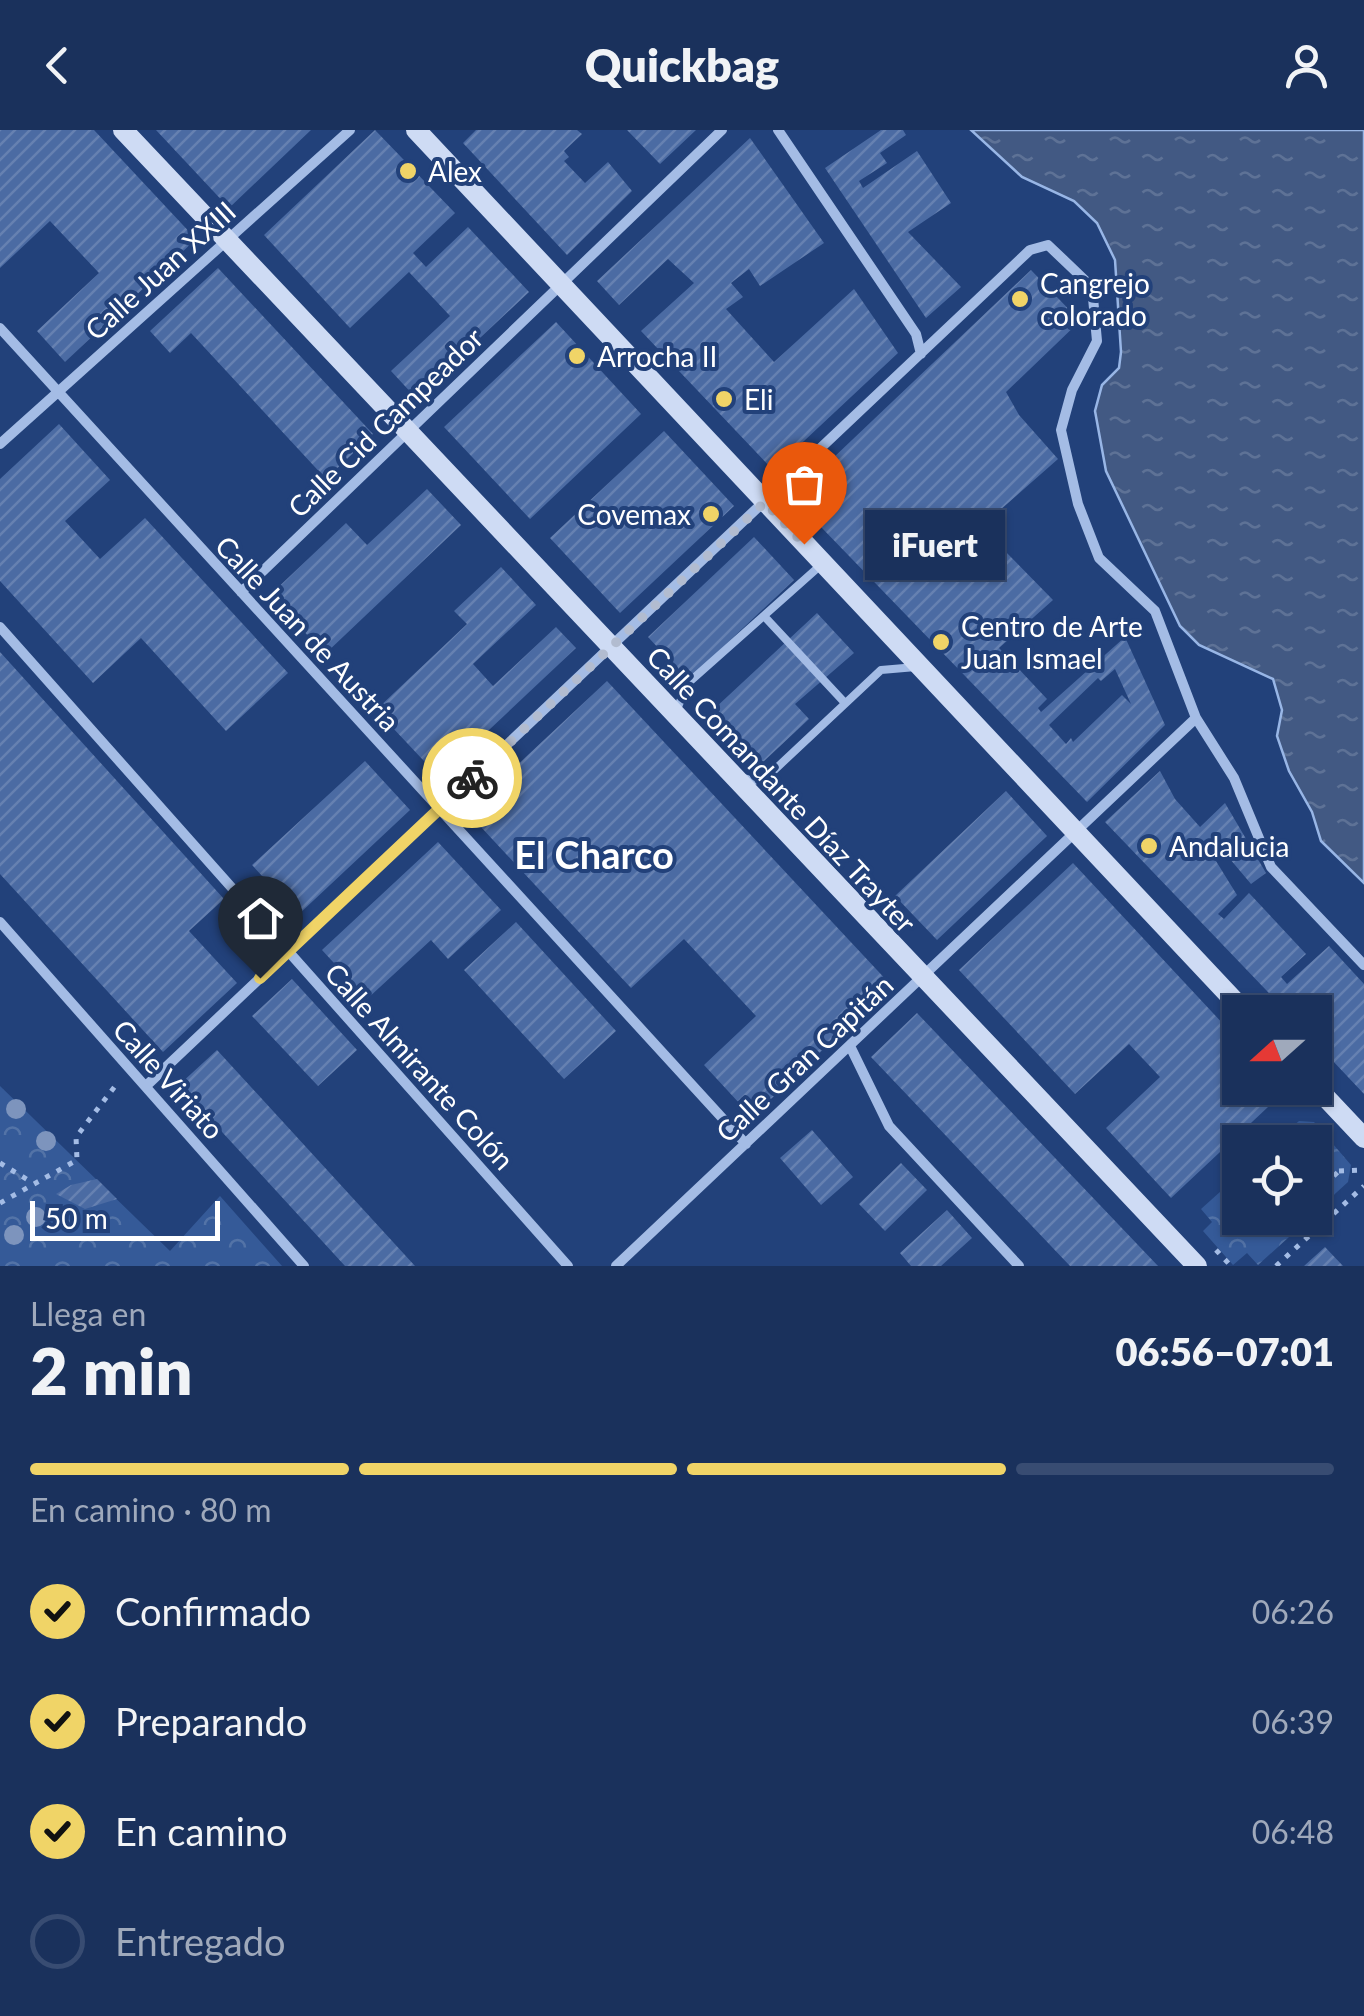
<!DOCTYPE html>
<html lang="es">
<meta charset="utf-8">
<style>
:root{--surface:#1a315c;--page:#273d65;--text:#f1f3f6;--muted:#9fa9bb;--line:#384c72;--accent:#f0d467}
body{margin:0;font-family:Lato,sans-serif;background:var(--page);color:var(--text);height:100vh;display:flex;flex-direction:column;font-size:38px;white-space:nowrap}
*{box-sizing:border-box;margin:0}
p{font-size:32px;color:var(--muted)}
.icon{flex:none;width:55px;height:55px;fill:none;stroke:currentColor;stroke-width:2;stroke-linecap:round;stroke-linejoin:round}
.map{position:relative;height:1136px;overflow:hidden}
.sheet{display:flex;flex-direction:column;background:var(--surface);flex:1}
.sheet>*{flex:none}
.needle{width:65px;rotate:249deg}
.buttons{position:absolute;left:1222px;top:865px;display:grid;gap:20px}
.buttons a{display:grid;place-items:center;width:110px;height:110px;border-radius:0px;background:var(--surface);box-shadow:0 2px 8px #0004,0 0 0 2px var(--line);font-size:50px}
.scale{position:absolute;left:30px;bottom:25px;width:190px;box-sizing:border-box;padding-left:10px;border:5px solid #fff;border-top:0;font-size:28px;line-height:35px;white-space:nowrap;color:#fff;-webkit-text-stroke:8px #22417a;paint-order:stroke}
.pin{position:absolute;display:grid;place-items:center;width:85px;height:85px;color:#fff;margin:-102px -42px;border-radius:50% 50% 50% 0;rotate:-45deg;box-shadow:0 0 10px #0007}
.pin .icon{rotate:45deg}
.courier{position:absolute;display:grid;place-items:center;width:100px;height:100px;margin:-50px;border:8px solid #f0d467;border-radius:50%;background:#fff;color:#222;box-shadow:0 2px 12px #0007}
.bubble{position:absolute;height:70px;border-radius:0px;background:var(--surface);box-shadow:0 2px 8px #0004,0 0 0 2px var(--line);font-size:32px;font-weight:800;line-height:70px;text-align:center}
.summary em{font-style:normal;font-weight:800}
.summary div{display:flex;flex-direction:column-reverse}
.summary{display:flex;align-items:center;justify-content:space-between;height:170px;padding:0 30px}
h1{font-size:65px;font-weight:800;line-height:75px}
.bar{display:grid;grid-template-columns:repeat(4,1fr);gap:15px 10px;align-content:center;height:120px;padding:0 30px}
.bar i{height:12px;border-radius:8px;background:var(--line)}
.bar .on{background:var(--accent)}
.bar p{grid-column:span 4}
ol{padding:0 30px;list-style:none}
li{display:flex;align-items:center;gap:30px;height:110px}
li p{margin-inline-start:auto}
li .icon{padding:10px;border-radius:50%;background:var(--accent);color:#111;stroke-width:4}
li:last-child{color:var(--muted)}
li i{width:55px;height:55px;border:5px solid var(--line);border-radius:50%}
header{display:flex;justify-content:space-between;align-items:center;height:130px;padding:0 30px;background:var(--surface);font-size:45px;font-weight:800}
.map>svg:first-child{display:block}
</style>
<header><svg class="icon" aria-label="back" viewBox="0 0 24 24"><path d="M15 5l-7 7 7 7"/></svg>Quickbag<svg class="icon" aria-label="person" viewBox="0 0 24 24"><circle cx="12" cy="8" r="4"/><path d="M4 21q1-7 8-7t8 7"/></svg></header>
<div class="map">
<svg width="1364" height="1136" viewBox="0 0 1364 1136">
<defs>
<pattern id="park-crowns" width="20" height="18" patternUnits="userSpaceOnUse" patternTransform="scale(2.5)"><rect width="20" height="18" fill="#355a98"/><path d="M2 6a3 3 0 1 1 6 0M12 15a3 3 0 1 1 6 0" fill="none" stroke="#5373a7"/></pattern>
<pattern id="water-ripples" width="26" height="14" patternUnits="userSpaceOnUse" patternTransform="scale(2.5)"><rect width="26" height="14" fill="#425983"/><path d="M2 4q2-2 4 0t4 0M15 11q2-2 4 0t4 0" fill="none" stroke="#5e7296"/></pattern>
<pattern id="building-hatch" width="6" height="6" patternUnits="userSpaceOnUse" patternTransform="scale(2.5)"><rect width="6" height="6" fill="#4b6ba3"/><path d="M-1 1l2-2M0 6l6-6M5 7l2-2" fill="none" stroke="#6681b1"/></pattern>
</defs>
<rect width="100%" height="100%" fill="#22417a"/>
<!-- park -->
<path fill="url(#park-crowns)" d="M 0,956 L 170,1121 L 220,1066 L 282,1136 L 0,1136 Z
M 1299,991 L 1314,992 L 1351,1035 L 1348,1052 L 1315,1082 L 1315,1012 L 1275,1012 Z
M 1240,1044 L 1240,1088 L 1310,1088 L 1258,1135 L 1247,1123 L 1233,1135 L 1203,1101 L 1212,1092 L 1201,1079 Z"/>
<!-- water -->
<path fill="url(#water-ripples)" stroke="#98b6e6" stroke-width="2.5" d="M 971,0 L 1364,0 L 1364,753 L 1321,711 L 1312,682 L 1289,641 L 1277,606 L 1282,580 L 1273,549 L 1199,515 L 1180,496 L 1106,341 L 1095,281 L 1102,255 L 1119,238 L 1121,222 L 1115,130 L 1097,93 L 1074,71 L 1022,47 Z"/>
<!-- building -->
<path fill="url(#building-hatch)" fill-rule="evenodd" d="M 0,0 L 94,0 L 196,109 L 65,232 L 37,201 L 99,143 L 50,91 L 0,138 Z
M 156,0 L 311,0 L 229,78 Z
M 375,0 L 455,83 L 413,123 L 426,137 L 468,97 L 529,162 L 416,268 L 391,241 L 450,186 L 409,142 L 350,198 L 264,105 Z
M 476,0 L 577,0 L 582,4 L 564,21 L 569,27 L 564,31 L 585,53 L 608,32 L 632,61 L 567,125 L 463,13 Z
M 627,0 L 696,0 L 660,34 Z
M 881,0 L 903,0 L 906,5 L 880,23 L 887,33 L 859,51 L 863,58 L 917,21 L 951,73 L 908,102 L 961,157 L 926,188 L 825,38 Z
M 750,8 L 824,113 L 760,156 L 749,139 L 731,153 L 743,167 L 726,179 L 774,232 L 854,159 L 898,223 L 773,340 L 641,201 L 694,153 L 668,129 L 619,175 L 597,151 Z
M 218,138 L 373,304 L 326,349 L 191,203 L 170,223 L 150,201 Z
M 1031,140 L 1080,191 L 1006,262 L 1019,285 L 1058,329 L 974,403 L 995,428 L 1004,420 L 1053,470 L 999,518 L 1047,569 L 1038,578 L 1041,582 L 1125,507 L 1165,595 L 1087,672 L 792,367 ZM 1115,539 L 1131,574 L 1122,565 L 1073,612 L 1071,608 L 1066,614 L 1049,595 L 1098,548 L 1101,551 Z
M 556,192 L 641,284 L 530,389 L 444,297 Z
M 59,294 L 110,350 L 65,391 L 100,429 L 145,388 L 288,543 L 226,601 L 141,508 L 93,553 L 0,451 L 0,349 Z
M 664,301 L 734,376 L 620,483 L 550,408 Z
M 427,359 L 461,395 L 325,524 L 270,465 L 346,393 L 367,415 Z
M 754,407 L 794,450 L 688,550 L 648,507 Z
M 501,437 L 536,475 L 473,534 L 493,556 L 556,497 L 576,518 L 439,647 L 376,580 L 467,494 L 454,481 Z
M 817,483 L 854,523 L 795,574 L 809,589 L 763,632 L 714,579 Z
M 0,522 L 224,769 L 189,801 L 237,853 L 163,922 L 0,744 Z
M 607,551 L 891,855 L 752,987 L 704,935 L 756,886 L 684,809 L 631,858 L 467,682 Z
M 365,631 L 410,680 L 298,785 L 252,735 Z
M 1160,641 L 1175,669 L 1200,697 L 1225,673 L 1266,743 L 1251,754 L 1219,716 L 1211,723 L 1237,765 L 1218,784 L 1224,789 L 1249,763 L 1306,824 L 1281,847 L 1287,854 L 1329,816 L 1364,854 L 1364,964 L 1315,912 L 1315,882 L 1287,882 L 1105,692 Z
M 1006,661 L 1047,706 L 937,810 L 895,766 Z
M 438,712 L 501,780 L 448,829 L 431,810 L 367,869 L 322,820 Z
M 1073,733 L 1240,912 L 1240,958 L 1285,961 L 1171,1068 L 1106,998 L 1160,947 L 1129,914 L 1075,964 L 959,840 Z
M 516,792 L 616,901 L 564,949 L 464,840 Z
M 292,849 L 357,920 L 318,956 L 252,886 Z
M 917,883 L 1158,1136 L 1070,1136 L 871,927 Z
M 217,920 L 415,1136 L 345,1136 L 179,955 Z
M 812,1000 L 853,1047 L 821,1075 L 780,1028 Z
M 901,1033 L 927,1060 L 885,1101 L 859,1074 Z
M 97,1049 L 117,1069 L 85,1079 L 56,1064 L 71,1055 Z
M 947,1080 L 972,1108 L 941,1136 L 911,1136 L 900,1123 Z
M 1325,1117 L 1343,1136 L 1304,1136 Z"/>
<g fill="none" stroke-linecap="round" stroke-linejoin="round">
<!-- path -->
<path stroke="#a4bce5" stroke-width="5" stroke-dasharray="5 8" stroke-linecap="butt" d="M 0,1033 L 33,1053
M 1339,1041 L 1364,1040
M 1315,1064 L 1339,1041 L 1325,1042
M 0,1073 L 77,1030 L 76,1007 L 119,951
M 1302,1088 L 1314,1101
M 1216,1120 L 1231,1136
M 1276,1136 L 1364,1056"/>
<!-- lane -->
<path stroke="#a4bce5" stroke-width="8" d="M 764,486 L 845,573
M 676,582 L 687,554 L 822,434
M 744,648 L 754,651 L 769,645 L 881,540 L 916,537"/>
<!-- street -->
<path stroke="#a4bce5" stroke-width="10" d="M 778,0 L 916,204 L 921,224
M 0,198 L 746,1014
M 0,314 L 350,0
M 241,462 L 722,0
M 0,497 L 568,1136
M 0,792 L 304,1136
M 850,916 L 889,996 L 1019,1136
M 146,956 L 1030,120 L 1048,115 L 1092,157 L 1097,211 L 1072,260 L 1061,300 L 1078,374 L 1099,428 L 1155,481 L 1196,588 L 1234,648 L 1271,737 L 1364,835
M 616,1136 L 1196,588"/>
<!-- secondary -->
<path stroke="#cedbf4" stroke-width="20" d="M 123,0 L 1197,1136
M 416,0 L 1245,882
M 1315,956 L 1364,1008"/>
</g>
<!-- trees -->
<g fill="#7d94bd">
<circle cx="16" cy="979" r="10"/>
<circle cx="46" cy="1011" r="10"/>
<circle cx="36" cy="1087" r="10"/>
<circle cx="14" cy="1105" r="10"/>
</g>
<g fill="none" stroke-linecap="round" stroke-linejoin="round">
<!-- done -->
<path stroke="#b2bcd0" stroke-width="10" stroke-dasharray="0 18" d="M 472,648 L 765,372 L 804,414"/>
<!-- route -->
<path stroke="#f0d467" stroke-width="12" d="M 260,848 L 472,648"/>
</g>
<!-- markers -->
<g fill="#f0d467" stroke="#22417a" stroke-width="4">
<circle cx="408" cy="41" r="10"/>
<circle cx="1020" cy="169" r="10"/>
<circle cx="577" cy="226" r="10"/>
<circle cx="724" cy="269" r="10"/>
<circle cx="711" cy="384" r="10"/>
<circle cx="941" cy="512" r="10"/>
<circle cx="1149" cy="716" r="10"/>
</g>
<g text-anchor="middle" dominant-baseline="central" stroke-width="8" stroke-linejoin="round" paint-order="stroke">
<!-- poi labels -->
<g font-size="28" fill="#fff" stroke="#22417a" text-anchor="start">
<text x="428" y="41">Alex</text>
<text x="1040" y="153">Cangrejo<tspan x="1040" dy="32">colorado</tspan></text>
<text x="597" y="226">Arrocha II</text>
<text x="744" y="269">Eli</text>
<text x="691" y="384" text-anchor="end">Covemax</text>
<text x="961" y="496">Centro de Arte<tspan x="961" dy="32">Juan Ismael</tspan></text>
<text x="1169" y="716">Andalucia</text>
</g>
<!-- street labels -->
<g font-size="28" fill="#fff" stroke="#22417a">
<text transform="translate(160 140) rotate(-42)">Calle Juan XXIII</text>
<text transform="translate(385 292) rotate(-44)">Calle Cid Campeador</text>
<text transform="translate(308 503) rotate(47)">Calle Juan de Austria</text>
<text transform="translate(782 659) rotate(47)">Calle Comandante Díaz Trayter</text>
<text transform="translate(804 928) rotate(-43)">Calle Gran Capitán</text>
<text transform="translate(420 936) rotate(48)">Calle Almirante Colón</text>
<text transform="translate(169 949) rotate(48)">Calle Viriato</text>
</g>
<!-- district labels -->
<g font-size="38" font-weight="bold" fill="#fff" stroke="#22417a">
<text x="594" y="724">El Charco</text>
</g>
</g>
</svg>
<div class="buttons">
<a><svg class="needle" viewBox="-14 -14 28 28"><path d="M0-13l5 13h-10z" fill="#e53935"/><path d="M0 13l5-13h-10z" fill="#9fa9bb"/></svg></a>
<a><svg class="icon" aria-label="locate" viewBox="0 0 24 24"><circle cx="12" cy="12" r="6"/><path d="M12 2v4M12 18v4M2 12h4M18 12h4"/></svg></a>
</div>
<div class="scale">50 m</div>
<div class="pin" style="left:804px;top:414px;background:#ea580c"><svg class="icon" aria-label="bag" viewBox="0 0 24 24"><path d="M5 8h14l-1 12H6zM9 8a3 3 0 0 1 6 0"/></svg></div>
<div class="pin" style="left:260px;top:848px;background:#1f2937"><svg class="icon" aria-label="home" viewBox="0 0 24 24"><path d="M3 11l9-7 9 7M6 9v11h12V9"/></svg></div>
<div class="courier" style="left:472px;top:648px"><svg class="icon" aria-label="bike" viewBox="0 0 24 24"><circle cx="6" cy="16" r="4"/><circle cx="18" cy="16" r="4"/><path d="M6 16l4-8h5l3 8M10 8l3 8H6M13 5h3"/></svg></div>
<div class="bubble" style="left:865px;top:380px;width:140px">iFuert</div>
</div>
<section class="sheet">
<div class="summary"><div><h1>2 min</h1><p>Llega en</p></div><em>06:56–07:01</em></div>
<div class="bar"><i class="on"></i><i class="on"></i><i class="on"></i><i></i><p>En camino · 80 m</p></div>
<ol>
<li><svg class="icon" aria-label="check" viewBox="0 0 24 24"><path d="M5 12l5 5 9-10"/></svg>Confirmado<p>06:26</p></li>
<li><svg class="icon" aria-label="check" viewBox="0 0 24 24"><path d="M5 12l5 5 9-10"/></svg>Preparando<p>06:39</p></li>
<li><svg class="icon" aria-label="check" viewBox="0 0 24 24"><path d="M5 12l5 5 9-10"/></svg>En camino<p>06:48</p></li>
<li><i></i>Entregado</li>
</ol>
</section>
